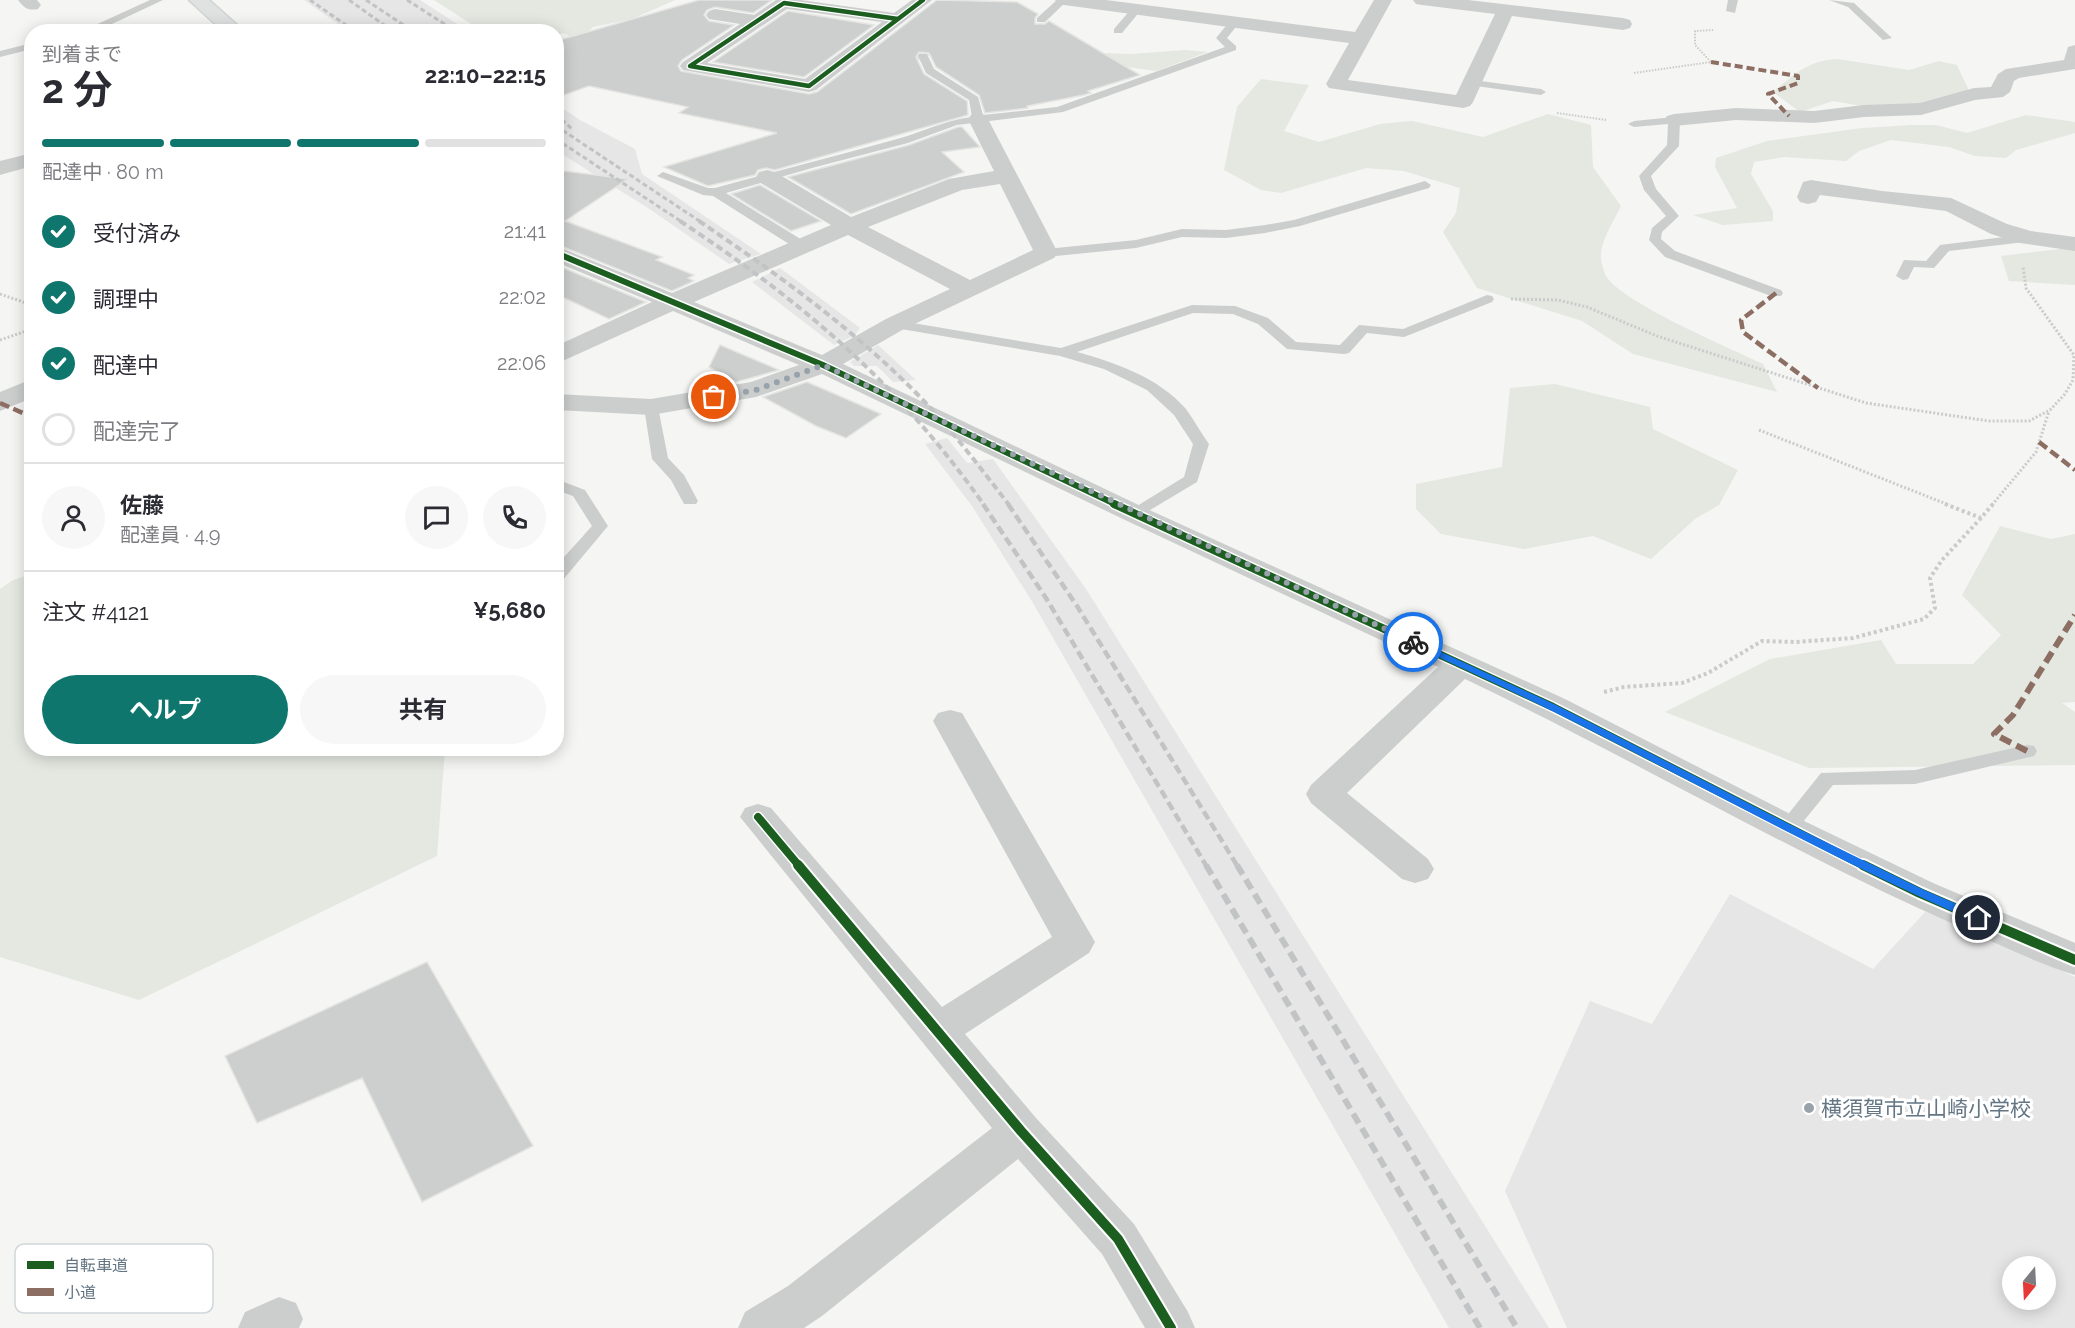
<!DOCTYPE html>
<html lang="ja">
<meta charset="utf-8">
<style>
:root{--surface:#fff;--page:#f7f7f7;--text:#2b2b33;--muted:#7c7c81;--line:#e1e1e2;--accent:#0f766e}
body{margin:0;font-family:Raleway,"Noto Sans JP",sans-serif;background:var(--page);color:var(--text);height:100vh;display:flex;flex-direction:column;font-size:22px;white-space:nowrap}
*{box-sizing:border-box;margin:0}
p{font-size:20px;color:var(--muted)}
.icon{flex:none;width:33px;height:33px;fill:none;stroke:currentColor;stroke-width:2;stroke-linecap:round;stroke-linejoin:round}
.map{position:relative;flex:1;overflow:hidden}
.details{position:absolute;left:24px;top:24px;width:540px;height:732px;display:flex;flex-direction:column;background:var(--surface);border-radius:24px;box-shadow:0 3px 15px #0003}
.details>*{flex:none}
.needle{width:39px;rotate:198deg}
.controls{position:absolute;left:2002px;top:1256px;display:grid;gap:12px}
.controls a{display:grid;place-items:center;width:54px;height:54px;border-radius:50%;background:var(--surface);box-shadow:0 3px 15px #0003;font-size:30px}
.pin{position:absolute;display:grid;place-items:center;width:51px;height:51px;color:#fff;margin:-26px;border:3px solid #fff;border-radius:50%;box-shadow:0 2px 6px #0007}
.courier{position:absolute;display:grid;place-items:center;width:60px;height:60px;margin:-30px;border:4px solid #1a73e8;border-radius:50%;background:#fff;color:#222;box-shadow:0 2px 8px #0007}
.headline em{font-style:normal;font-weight:700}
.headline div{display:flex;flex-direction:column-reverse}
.headline{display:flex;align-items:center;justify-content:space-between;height:102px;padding:0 18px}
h1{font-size:39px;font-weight:700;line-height:45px}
.bar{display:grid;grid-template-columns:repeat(4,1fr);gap:9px 6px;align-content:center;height:72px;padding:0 18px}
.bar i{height:8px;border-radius:4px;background:var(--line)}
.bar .current{background:var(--accent)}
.bar p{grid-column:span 4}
.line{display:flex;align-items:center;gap:15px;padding:0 18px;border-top:2px solid var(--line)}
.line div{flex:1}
.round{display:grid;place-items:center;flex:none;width:63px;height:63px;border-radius:32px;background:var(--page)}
ol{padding:0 18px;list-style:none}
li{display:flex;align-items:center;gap:18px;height:66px}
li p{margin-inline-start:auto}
li .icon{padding:6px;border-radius:50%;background:var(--accent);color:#fff;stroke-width:4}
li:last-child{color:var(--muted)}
li i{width:33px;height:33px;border:3px solid var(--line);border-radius:50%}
.button{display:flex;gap:12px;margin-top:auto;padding:12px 18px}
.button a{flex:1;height:69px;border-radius:36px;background:var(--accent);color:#fff;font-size:24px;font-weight:700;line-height:69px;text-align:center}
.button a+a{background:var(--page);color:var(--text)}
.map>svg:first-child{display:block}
</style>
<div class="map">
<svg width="2075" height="1328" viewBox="0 0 2075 1328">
<rect width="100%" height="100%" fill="#f5f5f3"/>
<!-- built -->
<path fill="#e5e6e5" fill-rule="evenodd" d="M 304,0 L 420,0 L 468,31 L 348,31 Z
M 556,104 L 580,120 L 635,149 L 642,174 L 761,254 L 729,264 L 648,208 L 557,151 Z
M 780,268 L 860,328 L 854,336 L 834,345 L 752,282 Z
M 878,345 L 916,380 L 893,382 L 877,366 L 854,366 L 850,362 Z
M 947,438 L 967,463 L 993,459 L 1086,589 L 1549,1328 L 1449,1328 L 1033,603 L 972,506 L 925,444 Z
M 1730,894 L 1873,969 L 1925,912 L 1972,928 L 2075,977 L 2075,1328 L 1567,1328 L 1505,1191 L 1590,1001 L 1652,1024 ZM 2013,1266 L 2046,1266 L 2046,1299 L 2013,1299 Z"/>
<!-- green -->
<path fill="#e4e8e1" d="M 434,0 L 675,0 L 632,19 L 593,27 L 584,36 L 573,38 L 564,33 L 557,35 L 556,32 L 482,31 Z
M 979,33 L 1104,53 L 1131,54 L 1185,50 L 1208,52 L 1156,71 L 1127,67 L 1068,71 L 1010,51 L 952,45 L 902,68 L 881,95 L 859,103 L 842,103 L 907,49 L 917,44 Z
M 1837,59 L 1909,70 L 1939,61 L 1957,65 L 1970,93 L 1911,106 L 1862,106 L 1833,101 L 1800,112 L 1773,92 C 1795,74 1807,61 1837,59 Z
M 1261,79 L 1309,85 L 1284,131 L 1319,142 L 1380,124 L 1412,121 L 1483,137 L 1548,114 L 1591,125 L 1593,167 L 1621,206 C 1614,221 1600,241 1601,258 C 1601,262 1604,272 1606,276 C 1624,304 1730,348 1763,364 L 1777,392 L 1633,354 L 1582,321 L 1477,288 L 1443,232 L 1456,213 L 1460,188 L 1404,171 L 1366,168 L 1281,193 L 1261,190 L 1224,170 L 1237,107 Z
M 2026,115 L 2075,122 L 2075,133 L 2016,150 L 2006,158 L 1975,156 L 1949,147 L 1891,140 L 1859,151 L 1846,161 L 1784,157 L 1754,162 L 1751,174 L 1773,211 L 1773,221 L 1723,225 L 1693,215 L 1737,208 L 1715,167 L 1716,158 L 1767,141 L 1862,128 L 1912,125 L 1936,125 L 1967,133 Z
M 2068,248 L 2075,249 L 2075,285 L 2009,281 L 2001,256 Z
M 1555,384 L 1650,407 L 1653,429 L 1738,470 L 1719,505 L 1695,519 L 1651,559 L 1593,536 L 1524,549 L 1441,534 L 1416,509 L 1416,484 L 1502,467 L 1510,388 Z
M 2000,526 L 2051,539 L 2075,534 L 2075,702 L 2062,703 L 2075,712 L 2075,765 L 1809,768 L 1665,712 L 1770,659 L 1881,640 L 1896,664 L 1973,664 L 2001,635 L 1962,595 Z
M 31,574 L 32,748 L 445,749 L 437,856 L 139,1000 L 0,957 L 0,589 L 13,580 Z"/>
<!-- building -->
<path fill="#cdcece" stroke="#e4e4e2" stroke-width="1.5" d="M 699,0 L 772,0 L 753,13 L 715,7 L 707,10 L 704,15 L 709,21 L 734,25 L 682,60 L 678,66 L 681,71 L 809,94 L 817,92 L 937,0 L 1017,2 L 1038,14 L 1035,18 L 1035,24 L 1045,24 L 1049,21 L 1140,75 L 1088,91 L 1091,93 L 1084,95 L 1027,106 L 1028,108 L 985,113 L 979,95 L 936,67 L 929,53 L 919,52 L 916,57 L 924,74 L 967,101 L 968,115 L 775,170 L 766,168 L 758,170 L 755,175 L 708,186 L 664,167 L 777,133 L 679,113 L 688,107 L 589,86 L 556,98 L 556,41 Z
M 788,11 L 874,25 L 804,77 L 713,62 Z
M 958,127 L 962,127 L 980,147 L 942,152 L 964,172 L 851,214 L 788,177 L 909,145 Z
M 556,170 L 628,179 L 565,221 L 662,257 L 656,260 L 694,275 L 688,278 L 694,281 L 672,291 L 556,244 Z
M 760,185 L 821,221 L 791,231 L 731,194 Z
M 556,265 L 646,302 L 609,319 L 556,294 Z
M 720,345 L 779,370 L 736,382 L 709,367 Z
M 807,382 L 881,414 L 846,438 L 816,426 L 763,397 Z
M 427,962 L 533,1146 L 422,1202 L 362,1078 L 257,1123 L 225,1056 Z"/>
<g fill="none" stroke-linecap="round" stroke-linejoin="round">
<defs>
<path id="secondary" d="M 189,0 L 209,0 L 245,32 L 224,32 Z"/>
</defs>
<!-- secondary casing -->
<use href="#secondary" stroke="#d2d3d4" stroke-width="3"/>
<!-- path-far2 -->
<path stroke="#cacbcb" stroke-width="2" stroke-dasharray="1.5 1.5" stroke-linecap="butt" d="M 1634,73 L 1711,62 L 1695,45 L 1695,31 L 1713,30
M 1557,113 L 1606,120"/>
<!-- path-far1 -->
<path stroke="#cacbcb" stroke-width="3" stroke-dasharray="2 2" stroke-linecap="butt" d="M 0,294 L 32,305
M 1511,299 L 1558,300 L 1587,307 L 1657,336 L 1866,403 L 1989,421 L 2029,421 L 2050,410 L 2065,394 L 2073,380 L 2074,355 L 2026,288 L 2023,266
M 0,340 L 32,329
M 1759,430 L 1949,505
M 1992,505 L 2036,452 L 2049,411"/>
<!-- path -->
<path stroke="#cacbcb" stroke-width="4" stroke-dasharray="3 3" stroke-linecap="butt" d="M 1945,504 L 1981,518 L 1993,504
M 1604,692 L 1624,687 L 1682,683 L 1708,673 L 1762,641 L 1795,642 L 1853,638 L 1924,619 L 1935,608 L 1930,578 L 1942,560 L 1981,518"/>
<!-- lane -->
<path fill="#cccece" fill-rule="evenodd" d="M 150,0 L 163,0 L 95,32 L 80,32 Z
M 1057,0 L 1068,0 L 1045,22 L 1037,22 L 1037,18 Z
M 1728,0 L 1738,0 L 1735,13 L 1726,11 Z
M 1829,0 L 1854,3 L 1892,38 L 1883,40 L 1848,7 Z
M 1132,8 L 1141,10 L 1122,33 L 1114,33 L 1114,29 Z
M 1230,21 L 1239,23 L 1227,38 L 1236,46 L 1236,50 L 1063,112 L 957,125 L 908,143 L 812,168 L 726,193 L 807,243 L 808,246 L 807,249 L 797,249 L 713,196 L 703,195 L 657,176 L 663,172 L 708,188 L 715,188 C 776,171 837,156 897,139 C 923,132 945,120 972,117 L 969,100 L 926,73 L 918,56 L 919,54 L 927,54 L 934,69 L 978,97 L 983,115 L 1057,107 L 1225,47 L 1216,38 Z
M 32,43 L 32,49 L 0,57 L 0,51 Z
M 1473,80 L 1541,89 L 1546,92 L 1541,95 L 1469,85 L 1469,81 Z
M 1674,117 L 1680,120 L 1679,146 L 1651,176 L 1656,189 L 1679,216 L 1662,232 L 1661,239 L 1675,251 L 1781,290 L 1783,293 L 1781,296 L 1771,296 L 1665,257 L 1649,240 L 1652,228 L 1666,216 L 1644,190 L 1639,176 L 1667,145 L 1668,124 L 1634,127 L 1628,124 L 1634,121 Z
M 1425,181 L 1431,185 L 1429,188 L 1300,226 L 1265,233 L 1226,238 L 1182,237 L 1136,248 L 1046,257 L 1040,253 L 1046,249 L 1136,240 L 1182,229 L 1226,230 L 1265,225 L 1294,220 Z
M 2028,234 L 2034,238 L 2033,241 L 1949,251 L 1934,268 L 1914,267 L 1908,279 L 1903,280 L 1896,276 L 1904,260 L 1926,261 L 1940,245 Z
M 1487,295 L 1492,296 L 1494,299 L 1492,302 L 1404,337 L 1367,333 L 1349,353 L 1344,354 L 1287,349 L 1258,324 L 1233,314 L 1193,313 L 1077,352 C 1116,363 1158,377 1186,409 C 1194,420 1201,433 1209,444 L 1197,482 L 1135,519 L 1127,514 L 1129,511 L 1184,477 L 1193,444 L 1174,415 L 1147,390 L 1104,369 L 1060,356 L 895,328 L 888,324 L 895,320 L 1061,348 L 1192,305 L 1235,306 L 1268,318 L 1296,342 L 1340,345 L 1359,325 L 1403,329 Z
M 651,403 L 658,407 L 668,458 L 684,475 L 698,501 L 696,504 L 684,504 L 671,480 L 652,459 L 644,407 Z
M 556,479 L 585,490 L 608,526 L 562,581 L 556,582 L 556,566 L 592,526 L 573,496 L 556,490 Z
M 2027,745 L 2034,746 L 2037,751 L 2034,756 L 1915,784 L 1833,785 L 1794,833 L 1787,835 L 1780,833 L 1777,828 L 1821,773 L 1915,770 Z"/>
<!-- street -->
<path fill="#cccece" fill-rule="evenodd" d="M 18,0 L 37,0 L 41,5 L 38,9 C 28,11 24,8 18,0 Z
M 776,0 L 801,0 L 894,13 L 912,0 L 932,0 L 816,90 L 809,92 L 683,70 L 680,66 L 683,62 L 740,24 L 709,19 L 706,15 L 709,11 L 715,9 L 754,15 ZM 787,9 L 882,22 L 805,79 L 707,63 Z
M 1055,0 L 1106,0 L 1355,32 L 1374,0 L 1392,0 L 1348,80 L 1456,95 L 1495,14 L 1422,5 L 1416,4 L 1413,0 L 1468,0 L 1623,18 L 1630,20 L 1632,24 L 1630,28 L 1623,30 L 1512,16 L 1473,102 L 1470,106 L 1463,108 L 1329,88 L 1326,84 L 1349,43 L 1064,5 L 1058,4 Z
M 2075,45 L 2075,69 L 2019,78 L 2014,81 L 2010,92 L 2003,97 L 1975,100 L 1921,115 L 1864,117 L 1814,123 L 1736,120 L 1674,126 L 1667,124 L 1664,120 L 1667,116 L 1674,114 L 1736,108 L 1814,111 L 1864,105 L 1920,103 L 1974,88 L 1991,87 L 1998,74 L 2006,69 L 2064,60 L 2068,47 Z
M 978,113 L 985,115 L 988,119 L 1058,253 L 1054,258 L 904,329 L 843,364 L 1145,508 L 1565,699 L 1800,819 L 1933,883 L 2075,943 L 2075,975 C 2032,962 1991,940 1949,922 C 1784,849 1628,756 1465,679 L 1347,793 L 1428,859 L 1434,869 L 1428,879 L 1415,883 L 1402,879 L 1311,803 L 1306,794 L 1311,785 L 1438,667 L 1125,520 L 822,374 L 756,397 L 651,415 L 556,410 L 556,394 L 651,399 L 751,382 L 799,365 L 673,311 L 556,364 L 556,346 L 652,302 L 556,262 L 556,246 L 672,293 L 831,225 L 759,182 L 756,177 L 759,172 L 767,170 L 775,172 L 851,217 L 949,179 L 994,171 L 968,119 L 971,115 ZM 1000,184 L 1033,250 L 970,280 L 868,227 L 962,190 ZM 848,235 L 950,289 L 886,319 L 822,355 L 694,302 Z
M 32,153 L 32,166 L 0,175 L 0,161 Z
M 1811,180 L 1882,191 L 1951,198 L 2007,224 L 2031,231 L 2075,237 L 2075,251 L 2020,243 L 1991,234 L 1946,211 L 1820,195 L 1816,202 L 1808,204 L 1800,202 L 1797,197 L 1803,182 Z
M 32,379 L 32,398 L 0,411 L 0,392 Z
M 950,710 L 962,713 L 1095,942 L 1089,953 L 965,1034 L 1036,1118 L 1134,1224 L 1188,1312 L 1195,1328 L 1145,1328 L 1102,1254 L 1018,1159 L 822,1316 L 804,1328 L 738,1328 L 745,1312 L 788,1286 L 992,1128 L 740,817 L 745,808 L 758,804 L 771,808 L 942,1007 L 1052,937 L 933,721 L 938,713 Z
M 279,1297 L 296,1303 L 303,1319 L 299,1328 L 238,1328 L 245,1312 Z"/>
<!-- secondary -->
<use href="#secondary" fill="#e0e1e1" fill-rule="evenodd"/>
<!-- rail-far3 -->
<path stroke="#c1c3c4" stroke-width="3" stroke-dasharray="5 3" stroke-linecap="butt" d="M 310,0 L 356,32
M 349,0 L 394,32
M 366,0 L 414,32
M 407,0 L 457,32
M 556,114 L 573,130
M 556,126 L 701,222
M 556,139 L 682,222"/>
<!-- rail-far2 -->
<path stroke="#c1c3c4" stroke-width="4" stroke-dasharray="7 4" stroke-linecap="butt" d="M 680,221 C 804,303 898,383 984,505
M 699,221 C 770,269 841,320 903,380 C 943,418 976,462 1009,505"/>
<!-- rail-far1 -->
<path stroke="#c1c3c4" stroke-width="4.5" stroke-dasharray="9 4.5" stroke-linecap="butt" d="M 983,504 L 1046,598 L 1207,867
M 1008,504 L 1077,606 L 1238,867"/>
<!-- rail -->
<path stroke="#c1c3c4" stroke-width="6" stroke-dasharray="11 6" stroke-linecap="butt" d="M 1206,865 L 1480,1328
M 1237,865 L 1517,1328"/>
<!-- quiet-far2 -->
<path stroke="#8d6e63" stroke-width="4" stroke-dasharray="8 4" stroke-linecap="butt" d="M 1711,62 L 1798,76 L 1798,83 L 1768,94 L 1789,116"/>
<!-- quiet-far1 -->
<path stroke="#8d6e63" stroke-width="4.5" stroke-dasharray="10 4.5" stroke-linecap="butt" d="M 1776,293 L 1741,320 L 1743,332 L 1818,388
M 0,403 L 32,417
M 2039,442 L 2075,470"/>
<!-- quiet -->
<path stroke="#8d6e63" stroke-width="6" stroke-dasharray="12 6" stroke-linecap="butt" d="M 2027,751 L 1994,734 L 2013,715 L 2075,615"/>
<defs>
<path id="cycleway-far3" d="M 784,3 L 898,19 L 809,86 L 690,66 Z
M 898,19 L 923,0"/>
<path id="cycleway-far2" d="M 556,253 L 823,365 L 1117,505"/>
<path id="cycleway-far1" d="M 1114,504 L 1553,707 L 1866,867
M 758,817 L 800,867"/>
<path id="cycleway" d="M 798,865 L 1021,1131 L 1118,1239 L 1171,1328
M 1863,865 L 1920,893 L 2075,960"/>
</defs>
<!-- cycleway-far3 casing -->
<use href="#cycleway-far3" stroke="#fff" stroke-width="7"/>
<!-- cycleway-far2 casing -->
<use href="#cycleway-far2" stroke="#fff" stroke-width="9"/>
<!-- cycleway-far1 casing -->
<use href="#cycleway-far1" stroke="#fff" stroke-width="11"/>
<!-- cycleway casing -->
<use href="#cycleway" stroke="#fff" stroke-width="14"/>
<!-- cycleway-far3 -->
<use href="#cycleway-far3" stroke="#1b5e20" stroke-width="4.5"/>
<!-- cycleway-far2 -->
<use href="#cycleway-far2" stroke="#1b5e20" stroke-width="6"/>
<!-- cycleway-far1 -->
<use href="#cycleway-far1" stroke="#1b5e20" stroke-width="8"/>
<!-- cycleway -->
<use href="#cycleway" stroke="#1b5e20" stroke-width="10"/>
</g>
<!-- route -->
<path fill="#1a73e8" d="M 1413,639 L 1556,705 L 1791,825 L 1924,890 L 1982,915 L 1984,918 L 1982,921 L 1974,921 C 1829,858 1692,780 1550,710 C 1504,687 1457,666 1410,644 L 1408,642 Z"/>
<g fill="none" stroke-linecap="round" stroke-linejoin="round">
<!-- done -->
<path stroke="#97a2ab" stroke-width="6" stroke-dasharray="0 10.8" d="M 714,397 L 756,390 L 823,365 L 1413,642"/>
</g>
<!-- markers -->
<circle fill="#97a2ab" stroke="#fff" stroke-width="2" cx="1809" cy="1108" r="6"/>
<g text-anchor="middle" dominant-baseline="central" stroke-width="6" stroke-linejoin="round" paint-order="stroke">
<!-- near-poi labels -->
<g font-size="21" fill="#647684" stroke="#fff" text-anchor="start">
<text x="1821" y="1108">横須賀市立山崎小学校</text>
</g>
</g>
<!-- legend -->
<rect x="15" y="1244" width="198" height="69" rx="9" fill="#fff" stroke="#d0d6da" stroke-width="1.5"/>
<rect x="27" y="1261" width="27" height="8" fill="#1b5e20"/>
<rect x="27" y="1288" width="27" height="8" fill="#8d6e63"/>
<g font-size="16" fill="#647684">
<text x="64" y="1271">自転車道</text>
<text x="64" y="1298">小道</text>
</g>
</svg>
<div class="controls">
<a><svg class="needle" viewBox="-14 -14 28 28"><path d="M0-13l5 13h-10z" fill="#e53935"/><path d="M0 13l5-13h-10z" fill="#7c7c81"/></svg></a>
</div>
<div class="pin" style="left:714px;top:397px;background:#ea580c"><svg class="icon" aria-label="bag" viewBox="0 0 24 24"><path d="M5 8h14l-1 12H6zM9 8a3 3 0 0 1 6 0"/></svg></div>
<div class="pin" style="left:1978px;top:918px;background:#1f2937"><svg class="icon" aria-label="home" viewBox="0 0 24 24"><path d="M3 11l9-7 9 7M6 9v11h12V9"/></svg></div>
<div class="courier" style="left:1413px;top:642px"><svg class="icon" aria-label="bike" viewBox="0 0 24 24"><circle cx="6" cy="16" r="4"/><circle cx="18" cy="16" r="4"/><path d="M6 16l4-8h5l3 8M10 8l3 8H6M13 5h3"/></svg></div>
<section class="details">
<div class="headline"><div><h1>2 分</h1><p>到着まで</p></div><em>22:10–22:15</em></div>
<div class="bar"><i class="current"></i><i class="current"></i><i class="current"></i><i></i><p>配達中 · 80 m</p></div>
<ol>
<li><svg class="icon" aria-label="check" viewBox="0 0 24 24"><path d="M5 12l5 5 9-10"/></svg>受付済み<p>21:41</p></li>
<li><svg class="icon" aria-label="check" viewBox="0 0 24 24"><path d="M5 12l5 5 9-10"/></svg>調理中<p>22:02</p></li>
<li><svg class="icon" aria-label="check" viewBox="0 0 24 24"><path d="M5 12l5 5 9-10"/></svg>配達中<p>22:06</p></li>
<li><i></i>配達完了</li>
</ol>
<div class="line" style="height:108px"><a class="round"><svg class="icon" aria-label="person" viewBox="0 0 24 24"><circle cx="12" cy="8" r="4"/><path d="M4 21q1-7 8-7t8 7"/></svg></a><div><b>佐藤</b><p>配達員 · 4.9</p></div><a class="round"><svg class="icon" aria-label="chat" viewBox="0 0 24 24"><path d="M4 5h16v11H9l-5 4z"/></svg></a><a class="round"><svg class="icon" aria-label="phone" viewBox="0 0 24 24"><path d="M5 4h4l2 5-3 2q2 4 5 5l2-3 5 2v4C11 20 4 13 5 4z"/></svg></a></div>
<div class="line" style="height:78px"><div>注文 #4121</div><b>¥5,680</b></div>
<div class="button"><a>ヘルプ</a><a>共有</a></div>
</section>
</div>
